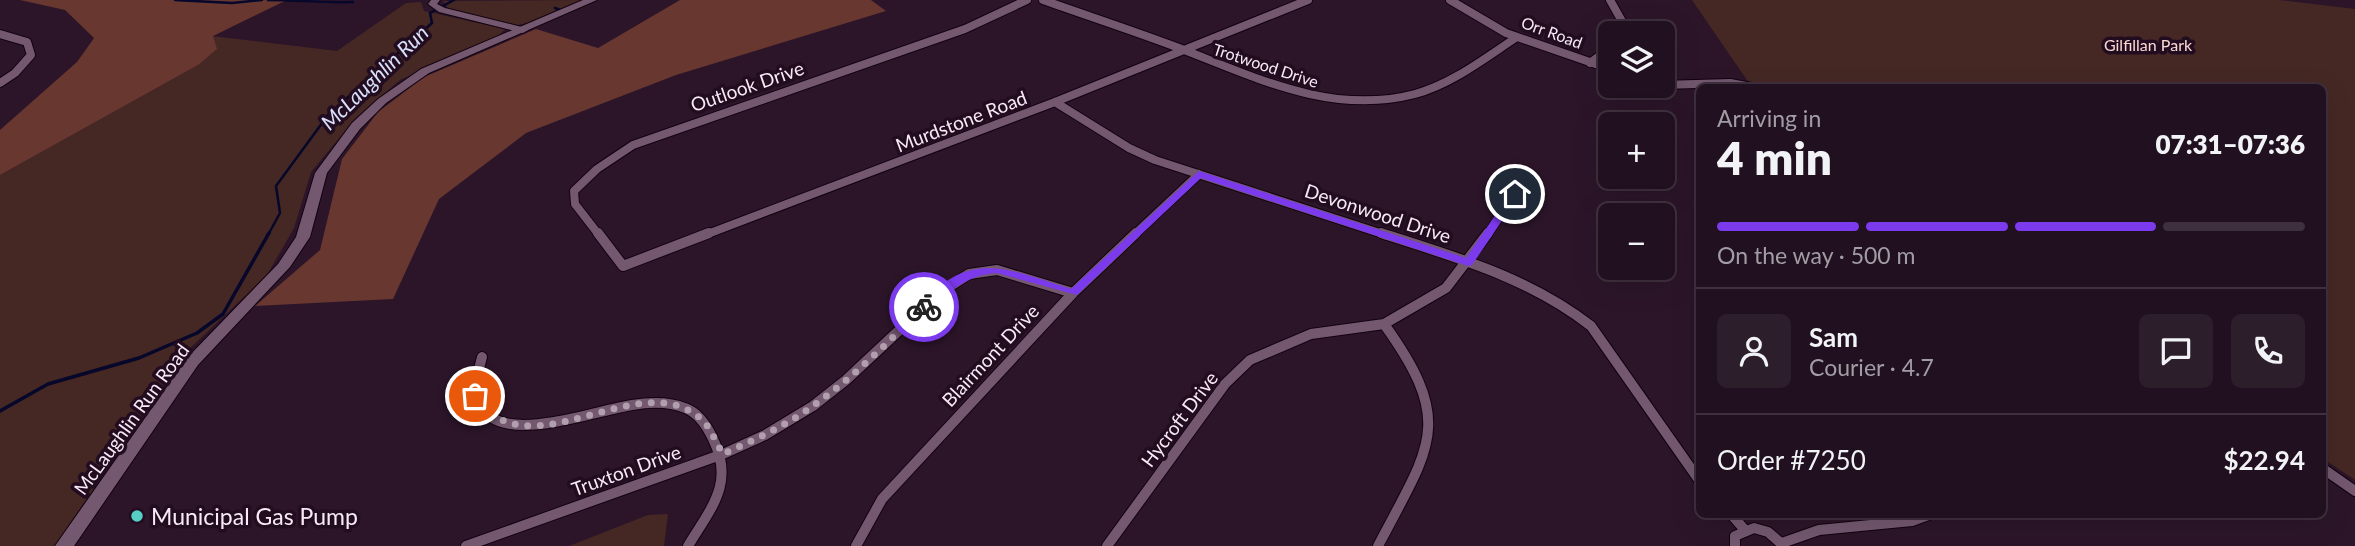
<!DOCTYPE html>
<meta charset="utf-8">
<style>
:root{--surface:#21101f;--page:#2d1e2c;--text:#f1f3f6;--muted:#a29da4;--line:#3e303d;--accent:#7c3aed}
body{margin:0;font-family:Lato,sans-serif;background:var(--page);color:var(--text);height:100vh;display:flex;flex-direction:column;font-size:26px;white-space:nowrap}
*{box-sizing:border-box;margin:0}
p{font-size:23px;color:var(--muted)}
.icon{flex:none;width:38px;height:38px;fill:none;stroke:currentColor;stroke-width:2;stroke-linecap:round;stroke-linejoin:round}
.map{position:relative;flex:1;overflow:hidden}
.side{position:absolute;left:1696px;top:84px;width:630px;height:434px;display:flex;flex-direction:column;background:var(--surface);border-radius:10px;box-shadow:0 7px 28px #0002,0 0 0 2px var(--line)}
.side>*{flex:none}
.tools{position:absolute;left:1598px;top:21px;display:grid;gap:14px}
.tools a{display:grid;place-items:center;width:77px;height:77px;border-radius:10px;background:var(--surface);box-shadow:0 7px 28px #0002,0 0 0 2px var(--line);font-size:35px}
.pin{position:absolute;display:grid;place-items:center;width:60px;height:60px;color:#fff;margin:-30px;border:4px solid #fff;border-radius:50%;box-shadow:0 2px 7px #0007}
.courier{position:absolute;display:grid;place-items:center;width:70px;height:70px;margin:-35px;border:5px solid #7c3aed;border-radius:50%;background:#fff;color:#222;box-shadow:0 2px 9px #0007}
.headline em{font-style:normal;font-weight:800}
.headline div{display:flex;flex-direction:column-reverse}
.headline{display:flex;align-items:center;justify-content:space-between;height:119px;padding:0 21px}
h1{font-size:46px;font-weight:800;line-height:52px}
.bar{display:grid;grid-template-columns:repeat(4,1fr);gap:10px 7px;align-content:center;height:84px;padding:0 21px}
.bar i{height:9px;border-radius:5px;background:var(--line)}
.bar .selected{background:var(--accent)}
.bar p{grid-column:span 4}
.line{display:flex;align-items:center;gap:18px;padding:0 21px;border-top:2px solid var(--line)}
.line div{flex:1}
.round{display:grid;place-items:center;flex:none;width:74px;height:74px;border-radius:10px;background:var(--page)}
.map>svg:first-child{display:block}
</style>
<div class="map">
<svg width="2355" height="546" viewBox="0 0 2355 546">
<rect width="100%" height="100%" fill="#2c1529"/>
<!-- green -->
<path fill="#452824" d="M 585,0 L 537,21 L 517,25 L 450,11 L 443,1 Z
M 1692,0 L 2279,0 L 2355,9 L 2355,480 L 2322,458 L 2322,88 L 1765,87 L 1749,83 Z
M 421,2 L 424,11 L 505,29 L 496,38 L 400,80 L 356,118 L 311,172 L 294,228 L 267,275 L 185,353 L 55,546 L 0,546 L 0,175 L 198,65 L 212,36 L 337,51 L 406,3 Z
M 668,514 L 664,546 L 569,546 L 648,515 Z"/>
<!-- forest -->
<path fill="#673730" d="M 20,0 L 287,0 L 213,36 L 217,49 L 198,65 L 0,175 L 0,130 L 77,62 L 94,38 L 65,10 Z
M 680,0 L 871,0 L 886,11 L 676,75 L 526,133 L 439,199 L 393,299 L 255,306 L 320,250 L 342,159 L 378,112 L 424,77 L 536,29 L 598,48 Z"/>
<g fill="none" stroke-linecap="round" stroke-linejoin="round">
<!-- stream-far1 -->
<path stroke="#06072a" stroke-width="2.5" d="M 175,0 L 232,3 L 262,0
M 268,0 C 298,0 323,3 353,2
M 555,8 L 563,11
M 268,235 L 280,213 L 276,186 L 328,115 L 432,23 L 430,13 L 454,0"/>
<!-- stream -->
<path stroke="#06072a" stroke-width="3.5" d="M 0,411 L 48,384 L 139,358 L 197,333 L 223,314 L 269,233"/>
<defs>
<path id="minor-far1" d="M 1043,0 C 1088,16 1134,31 1179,48 C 1255,77 1331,116 1415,94 C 1452,84 1485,58 1517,37
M 1450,0 L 1506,33 L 1610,69
M 1610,0 L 1623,23 L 1624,33
M 0,34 L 27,42 L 31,55 L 15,73 L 0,83
M 1590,63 L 1610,48
M 1662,85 L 1730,83 L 1757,88
M 1055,102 L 1129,148 L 1155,160 L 1386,235
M 599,235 L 575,204 L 574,191 L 597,169 L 633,145 L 965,29 L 1027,0
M 705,235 L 1055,102 L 1308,0
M 1134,235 L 1199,174
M 1487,235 L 1515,194"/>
<path id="minor" d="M 598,233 L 623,266 L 709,233
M 1381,233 C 1455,257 1528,277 1591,326 L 1699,480
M 1384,324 L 1446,288 L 1488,233
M 482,357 C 451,466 581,413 632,405 C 650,402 668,401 685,408 C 699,413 707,426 713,439 C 735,483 711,508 688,546
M 2322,468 L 2355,491
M 1731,514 L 1744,529
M 1782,543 L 1819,530 L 1912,521 L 1931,514
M 466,546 L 723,454 L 765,435 L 813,406 L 846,380 L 938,294 L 969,274 L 997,270 L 1073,293
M 856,546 L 882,499 L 1073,293 L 1136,233
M 1107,546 L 1225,384 L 1250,360 L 1311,334 L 1384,324 C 1456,424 1430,446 1378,546
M 1735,546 L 1735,536 L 1754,528 L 1768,532 L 1784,546"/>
<path id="tertiary" d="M 431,0 L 440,0 L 437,4 L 445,8 L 526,28 L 528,30 L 523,33 L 439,12 L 428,4 Z"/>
<path id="secondary" d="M 583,0 L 597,0 L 429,73 L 386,103 L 360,129 L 327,173 L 310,237 L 290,267 L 198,365 L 74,546 L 55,546 L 188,357 L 278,264 L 296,237 L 315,173 L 352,123 L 378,99 L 421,69 Z"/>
</defs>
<!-- minor-far1 casing -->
<use href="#minor-far1" stroke="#130211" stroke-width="10"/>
<!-- minor casing -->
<use href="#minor" stroke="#130211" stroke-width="12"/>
<!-- tertiary casing -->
<use href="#tertiary" stroke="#130211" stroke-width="2"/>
<!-- secondary casing -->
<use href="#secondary" stroke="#130211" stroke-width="2"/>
<!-- minor-far1 -->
<use href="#minor-far1" stroke="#73586f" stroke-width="8"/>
<!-- minor -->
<use href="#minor" stroke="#73586f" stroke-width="10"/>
<!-- tertiary -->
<use href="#tertiary" fill="#73586f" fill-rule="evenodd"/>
<!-- secondary -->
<use href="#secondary" fill="#73586f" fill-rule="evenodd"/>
</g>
<!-- route -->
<path fill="#7c3aed" d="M 1199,171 L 1466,258 L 1511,192 L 1520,194 L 1472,265 L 1468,266 L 1201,178 L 1077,295 L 997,273 C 968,274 949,292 928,310 L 918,307 C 969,248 1008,269 1071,289 Z"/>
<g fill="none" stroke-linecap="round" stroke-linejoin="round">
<!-- done -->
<path stroke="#b19fae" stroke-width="7" stroke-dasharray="0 12.6" d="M 475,396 C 530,476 636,364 700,418 C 710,426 716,443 723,454 C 754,440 786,426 814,405 C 854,377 889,341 924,307"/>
</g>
<!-- markers -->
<circle fill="#56cec3" stroke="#220c1f" stroke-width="2.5" cx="137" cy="516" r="7"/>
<g text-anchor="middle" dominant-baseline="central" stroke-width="7" stroke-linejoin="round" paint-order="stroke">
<!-- far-street labels -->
<g font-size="16" fill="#f9e9f6" stroke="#220c1f">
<text transform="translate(1552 32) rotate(20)">Orr Road</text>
<text transform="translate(1266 65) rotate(18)">Trotwood Drive</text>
</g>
<!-- far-park labels -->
<g font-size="16" fill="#fcd9d3" stroke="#220c1f">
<text x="2148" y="44">Gilfillan Park</text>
</g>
<!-- street labels -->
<g font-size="19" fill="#f9e9f6" stroke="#220c1f">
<text transform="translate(747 86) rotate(-19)">Outlook Drive</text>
<text transform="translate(961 121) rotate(-21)">Murdstone Road</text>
<text transform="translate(1378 213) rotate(18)">Devonwood Drive</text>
<text transform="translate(990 355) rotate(-47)">Blairmont Drive</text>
<text transform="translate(131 419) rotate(-54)">McLaughlin Run Road</text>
<text transform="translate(1179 419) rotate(-53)">Hycroft Drive</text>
<text transform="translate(626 470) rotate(-20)">Truxton Drive</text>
</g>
<!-- water labels -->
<g font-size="21" font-style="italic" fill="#d8e0fc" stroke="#220c1f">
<text transform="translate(374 77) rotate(-44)">McLaughlin Run</text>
</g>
<!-- near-poi labels -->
<g font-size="23" fill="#f9e9f6" stroke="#220c1f" text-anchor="start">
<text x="151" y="516">Municipal Gas Pump</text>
</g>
</g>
</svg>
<div class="tools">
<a><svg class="icon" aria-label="layers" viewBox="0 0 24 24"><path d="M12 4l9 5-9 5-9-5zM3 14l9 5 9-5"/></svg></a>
<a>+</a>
<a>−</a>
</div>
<div class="pin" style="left:475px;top:396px;background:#ea580c"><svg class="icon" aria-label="bag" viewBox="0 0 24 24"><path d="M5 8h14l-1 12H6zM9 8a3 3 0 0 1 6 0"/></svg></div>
<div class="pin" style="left:1515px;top:194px;background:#1f2937"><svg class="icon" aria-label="home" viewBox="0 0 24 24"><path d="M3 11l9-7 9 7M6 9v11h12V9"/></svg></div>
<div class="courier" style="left:924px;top:307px"><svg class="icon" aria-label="bike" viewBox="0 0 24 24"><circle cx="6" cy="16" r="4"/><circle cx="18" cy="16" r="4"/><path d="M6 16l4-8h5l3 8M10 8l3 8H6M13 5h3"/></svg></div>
<section class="side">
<div class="headline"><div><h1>4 min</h1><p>Arriving in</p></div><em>07:31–07:36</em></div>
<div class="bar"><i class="selected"></i><i class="selected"></i><i class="selected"></i><i></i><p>On the way · 500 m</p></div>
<div class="line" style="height:126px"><a class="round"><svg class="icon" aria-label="person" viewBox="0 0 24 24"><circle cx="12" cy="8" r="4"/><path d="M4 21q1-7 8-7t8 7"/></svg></a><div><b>Sam</b><p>Courier · 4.7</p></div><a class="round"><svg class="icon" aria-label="chat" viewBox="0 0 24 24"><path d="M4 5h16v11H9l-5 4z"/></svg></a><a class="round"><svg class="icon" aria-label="phone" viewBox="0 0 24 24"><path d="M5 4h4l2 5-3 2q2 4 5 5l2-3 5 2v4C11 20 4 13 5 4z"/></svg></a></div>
<div class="line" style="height:91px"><div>Order #7250</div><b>$22.94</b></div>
</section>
</div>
